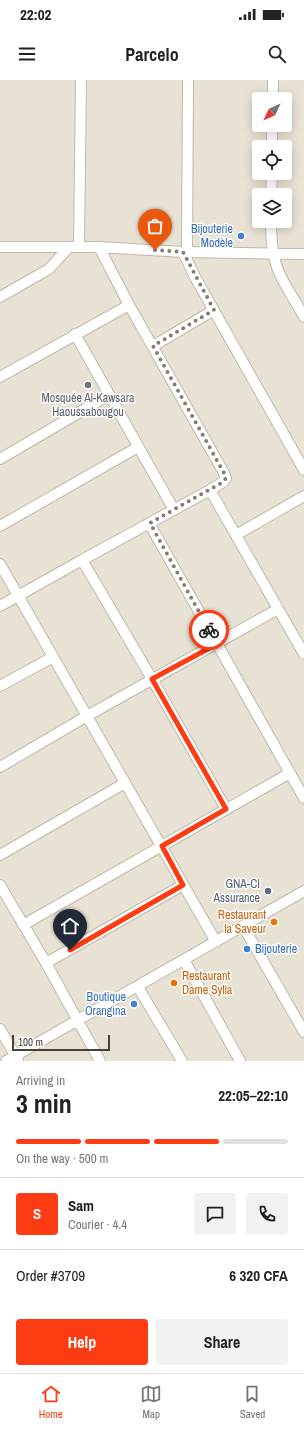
<!DOCTYPE html>
<meta charset="utf-8">
<style>
:root{--surface:#fff;--page:#f2f2f2;--text:#222;--muted:#767676;--line:#e0e0e0;--accent:#fe3c13}
body{margin:0;font-family:"Archivo Narrow",sans-serif;background:var(--page);color:var(--text);height:100vh;display:flex;flex-direction:column;font-size:15px;white-space:nowrap}
*{box-sizing:border-box;margin:0}
p{font-size:13px;color:var(--muted)}
.icon{flex:none;width:22px;height:22px;fill:none;stroke:currentColor;stroke-width:2;stroke-linecap:round;stroke-linejoin:round}
.map{position:relative;height:981px;overflow:hidden}
.details{display:flex;flex-direction:column;background:var(--surface);flex:1}
.details>*{flex:none}
.needle{width:26px;rotate:226deg}
.controls{position:absolute;left:252px;top:12px;display:grid;gap:8px}
.controls a{display:grid;place-items:center;width:40px;height:40px;border-radius:4px;background:var(--surface);box-shadow:0 2px 10px #0003;font-size:20px}
.scale{position:absolute;left:12px;bottom:10px;width:98px;box-sizing:border-box;padding-left:4px;border:2px solid #474035;border-top:0;font-size:11px;line-height:14px;white-space:nowrap;color:#474035;-webkit-text-stroke:3px #fff;paint-order:stroke}
.pin{position:absolute;display:grid;place-items:center;width:34px;height:34px;color:#fff;margin:-41px -17px;border-radius:50% 50% 50% 0;rotate:-45deg;box-shadow:0 0 4px #0007}
.pin .icon{rotate:45deg}
.courier{position:absolute;display:grid;place-items:center;width:40px;height:40px;margin:-20px;border:3px solid #fe3c13;border-radius:50%;background:#fff;color:#222;box-shadow:0 1px 5px #0007}
.headline em{font-style:normal;font-weight:800}
.headline div{display:flex;flex-direction:column-reverse}
.headline{display:flex;align-items:center;justify-content:space-between;height:68px;padding:0 16px}
h1{font-size:26px;font-weight:800;line-height:30px}
.bar{display:grid;grid-template-columns:repeat(4,1fr);gap:6px 4px;align-content:center;height:48px;padding:0 16px}
.bar i{height:5px;border-radius:3px;background:var(--line)}
.bar .on{background:var(--accent)}
.bar p{grid-column:span 4}
.line{display:flex;align-items:center;gap:10px;padding:0 16px;border-top:1px solid var(--line)}
.line div{flex:1}
.round{display:grid;place-items:center;flex:none;width:42px;height:42px;border-radius:4px;background:var(--page)}
.action{display:flex;gap:8px;margin-top:auto;padding:8px 16px}
.action a{flex:1;height:46px;border-radius:4px;background:var(--accent);color:#fff;font-size:16px;font-weight:800;line-height:46px;text-align:center}
.action a+a{background:var(--page);color:var(--text)}
.status{display:flex;justify-content:space-between;align-items:center;height:28px;padding:0 20px;background:var(--surface);direction:ltr}
.status svg{height:11px;fill:currentColor}
header{display:flex;justify-content:space-between;align-items:center;height:52px;padding:0 16px;background:var(--surface);font-size:18px;font-weight:800}
.tabs{display:flex;justify-content:space-around;align-items:center;height:56px;border-top:1px solid var(--line);background:var(--surface);font-size:11px;color:var(--muted)}
.tabs a{display:grid;justify-items:center;gap:2px}
.tabs .on{color:var(--accent)}
.map>svg:first-child{display:block}
</style>
<div class="status"><b>22:02</b><svg viewBox="0 0 49 12"><path d="M0 12V9h3v3zM5 12V6h3v6zM10 12V3h3v9zM15 12V0h3v12zM26 1h20v11H26zM47 4h2v5h-2z"/></svg></div>
<header><svg class="icon" aria-label="menu" viewBox="0 0 24 24"><path d="M4 6h16M4 12h16M4 18h16"/></svg>Parcelo<svg class="icon" aria-label="search" viewBox="0 0 24 24"><circle cx="10" cy="10" r="6"/><path d="M15 15l6 6"/></svg></header>
<div class="map">
<svg width="304" height="981" viewBox="0 0 304 981">
<rect width="100%" height="100%" fill="#f4f0e6"/>
<!-- residential -->
<path fill="#e8e2d4" fill-rule="evenodd" d="M 0,0 L 304,0 L 304,981 L 0,981 ZM 259,19 L 285,19 L 285,45 L 259,45 ZM 259,67 L 285,67 L 285,93 L 259,93 ZM 259,115 L 285,115 L 285,141 L 259,141 Z"/>
<g fill="none" stroke-linecap="round" stroke-linejoin="round">
<defs>
<path id="minor" d="M 273,19 L 273,0
M 272,67 L 272,45
M 271,115 L 272,93
M 271,141 C 271,158 272,175 278,190 C 285,207 296,222 304,237
M 0,167 L 99,167 L 183,172 L 304,174
M 79,167 L 81,0
M 99,167 L 129,225 L 224,393 L 226,398 L 223,402 L 210,410 L 304,574
M 183,172 L 195,197 L 304,390
M 187,172 L 188,0
M 0,217 L 49,189 L 69,167
M 75,254 L 174,430
M 153,266 L 214,230
M 0,297 L 129,225
M 0,379 L 109,315
M 149,443 L 304,718
M 0,446 L 138,367
M 236,455 L 304,416
M 82,480 L 210,410
M 0,484 L 216,862
M 0,526 L 82,480 L 152,599 L 226,729
M 0,606 L 53,577
M 0,687 L 87,636 L 278,529
M 0,775 L 125,703
M 0,805 L 46,883 L 100,981
M 23,845 L 290,693
M 243,846 L 304,952
M 184,880 L 240,981
M 46,883 L 183,805
M 138,907 L 182,981
M 0,949 L 18,980
M 6,981 L 304,811"/>
</defs>
<!-- minor casing -->
<use href="#minor" stroke="#bfb8a9" stroke-width="12"/>
<!-- minor -->
<use href="#minor" stroke="#fff" stroke-width="10"/>
</g>
<g fill="none" stroke-linecap="round" stroke-linejoin="round">
<!-- done -->
<path stroke="#847e73" stroke-width="4" stroke-dasharray="0 7.2" d="M 155,170 L 183,172 L 214,230 L 153,266 L 224,393 L 226,398 L 223,402 L 150,443 L 209,550"/>
<!-- route -->
<path stroke="#fe3c13" stroke-width="5" d="M 70,870 L 183,805 L 162,766 L 226,729 L 152,599 L 217,564 L 209,550"/>
</g>
<!-- markers -->
<g fill="#3f7fe0" stroke="#fff" stroke-width="1.5">
<circle cx="241" cy="156" r="4"/>
<circle cx="247" cy="869" r="4"/>
<circle cx="134" cy="924" r="4"/>
</g>
<circle fill="#6b7280" stroke="#fff" stroke-width="1.5" cx="88" cy="305" r="4"/>
<circle fill="#5c6f8a" stroke="#fff" stroke-width="1.5" cx="268" cy="811" r="4"/>
<g fill="#e8710a" stroke="#fff" stroke-width="1.5">
<circle cx="274" cy="842" r="4"/>
<circle cx="174" cy="903" r="4"/>
</g>
<g text-anchor="middle" dominant-baseline="central" stroke-width="3" stroke-linejoin="round" paint-order="stroke">
<!-- shop labels -->
<g font-size="12" fill="#366cbe" stroke="#fff" text-anchor="end">
<text x="233" y="149">Bijouterie<tspan x="233" dy="14">Modèle</tspan></text>
<text x="255" y="869" text-anchor="start">Bijouterie</text>
<text x="126" y="917">Boutique<tspan x="126" dy="14">Orangina</tspan></text>
</g>
<!-- worship labels -->
<g font-size="12" fill="#5b616d" stroke="#fff">
<text x="88" y="318">Mosquée Al-Kawsara<tspan x="88" dy="14">Haoussabougou</tspan></text>
</g>
<!-- service labels -->
<g font-size="12" fill="#4e5e75" stroke="#fff" text-anchor="end">
<text x="260" y="804">GNA-CI<tspan x="260" dy="14">Assurance</tspan></text>
</g>
<!-- food labels -->
<g font-size="12" fill="#c56008" stroke="#fff" text-anchor="end">
<text x="266" y="835">Restaurant<tspan x="266" dy="14">la Saveur</tspan></text>
<text x="182" y="896" text-anchor="start">Restaurant<tspan x="182" dy="14">Dame Sylla</tspan></text>
</g>
</g>
</svg>
<div class="controls">
<a><svg class="needle" viewBox="-14 -14 28 28"><path d="M0-13l5 13h-10z" fill="#e53935"/><path d="M0 13l5-13h-10z" fill="#767676"/></svg></a>
<a><svg class="icon" aria-label="locate" viewBox="0 0 24 24"><circle cx="12" cy="12" r="6"/><path d="M12 2v4M12 18v4M2 12h4M18 12h4"/></svg></a>
<a><svg class="icon" aria-label="layers" viewBox="0 0 24 24"><path d="M12 4l9 5-9 5-9-5zM3 14l9 5 9-5"/></svg></a>
</div>
<div class="scale">100 m</div>
<div class="pin" style="left:155px;top:170px;background:#ea580c"><svg class="icon" aria-label="bag" viewBox="0 0 24 24"><path d="M5 8h14l-1 12H6zM9 8a3 3 0 0 1 6 0"/></svg></div>
<div class="pin" style="left:70px;top:870px;background:#1f2937"><svg class="icon" aria-label="home" viewBox="0 0 24 24"><path d="M3 11l9-7 9 7M6 9v11h12V9"/></svg></div>
<div class="courier" style="left:209px;top:550px"><svg class="icon" aria-label="bike" viewBox="0 0 24 24"><circle cx="6" cy="16" r="4"/><circle cx="18" cy="16" r="4"/><path d="M6 16l4-8h5l3 8M10 8l3 8H6M13 5h3"/></svg></div>
</div>
<section class="details">
<div class="headline"><div><h1>3 min</h1><p>Arriving in</p></div><em>22:05–22:10</em></div>
<div class="bar"><i class="on"></i><i class="on"></i><i class="on"></i><i></i><p>On the way · 500 m</p></div>
<div class="line" style="height:72px"><b class="round" style="background:var(--accent);color:#fff">S</b><div><b>Sam</b><p>Courier · 4.4</p></div><a class="round"><svg class="icon" aria-label="chat" viewBox="0 0 24 24"><path d="M4 5h16v11H9l-5 4z"/></svg></a><a class="round"><svg class="icon" aria-label="phone" viewBox="0 0 24 24"><path d="M5 4h4l2 5-3 2q2 4 5 5l2-3 5 2v4C11 20 4 13 5 4z"/></svg></a></div>
<div class="line" style="height:52px"><div>Order #3709</div><b>6 320 CFA</b></div>
<div class="action"><a>Help</a><a>Share</a></div>
</section>
<nav class="tabs">
<a class="on"><svg class="icon" aria-label="home" viewBox="0 0 24 24"><path d="M3 11l9-7 9 7M6 9v11h12V9"/></svg>Home</a>
<a><svg class="icon" aria-label="map" viewBox="0 0 24 24"><path d="M3 6l6-2 6 2 6-2v14l-6 2-6-2-6 2zM9 4v14M15 6v14"/></svg>Map</a>
<a><svg class="icon" aria-label="saved" viewBox="0 0 24 24"><path d="M7 4h10v16l-5-4-5 4z"/></svg>Saved</a>
</nav>
